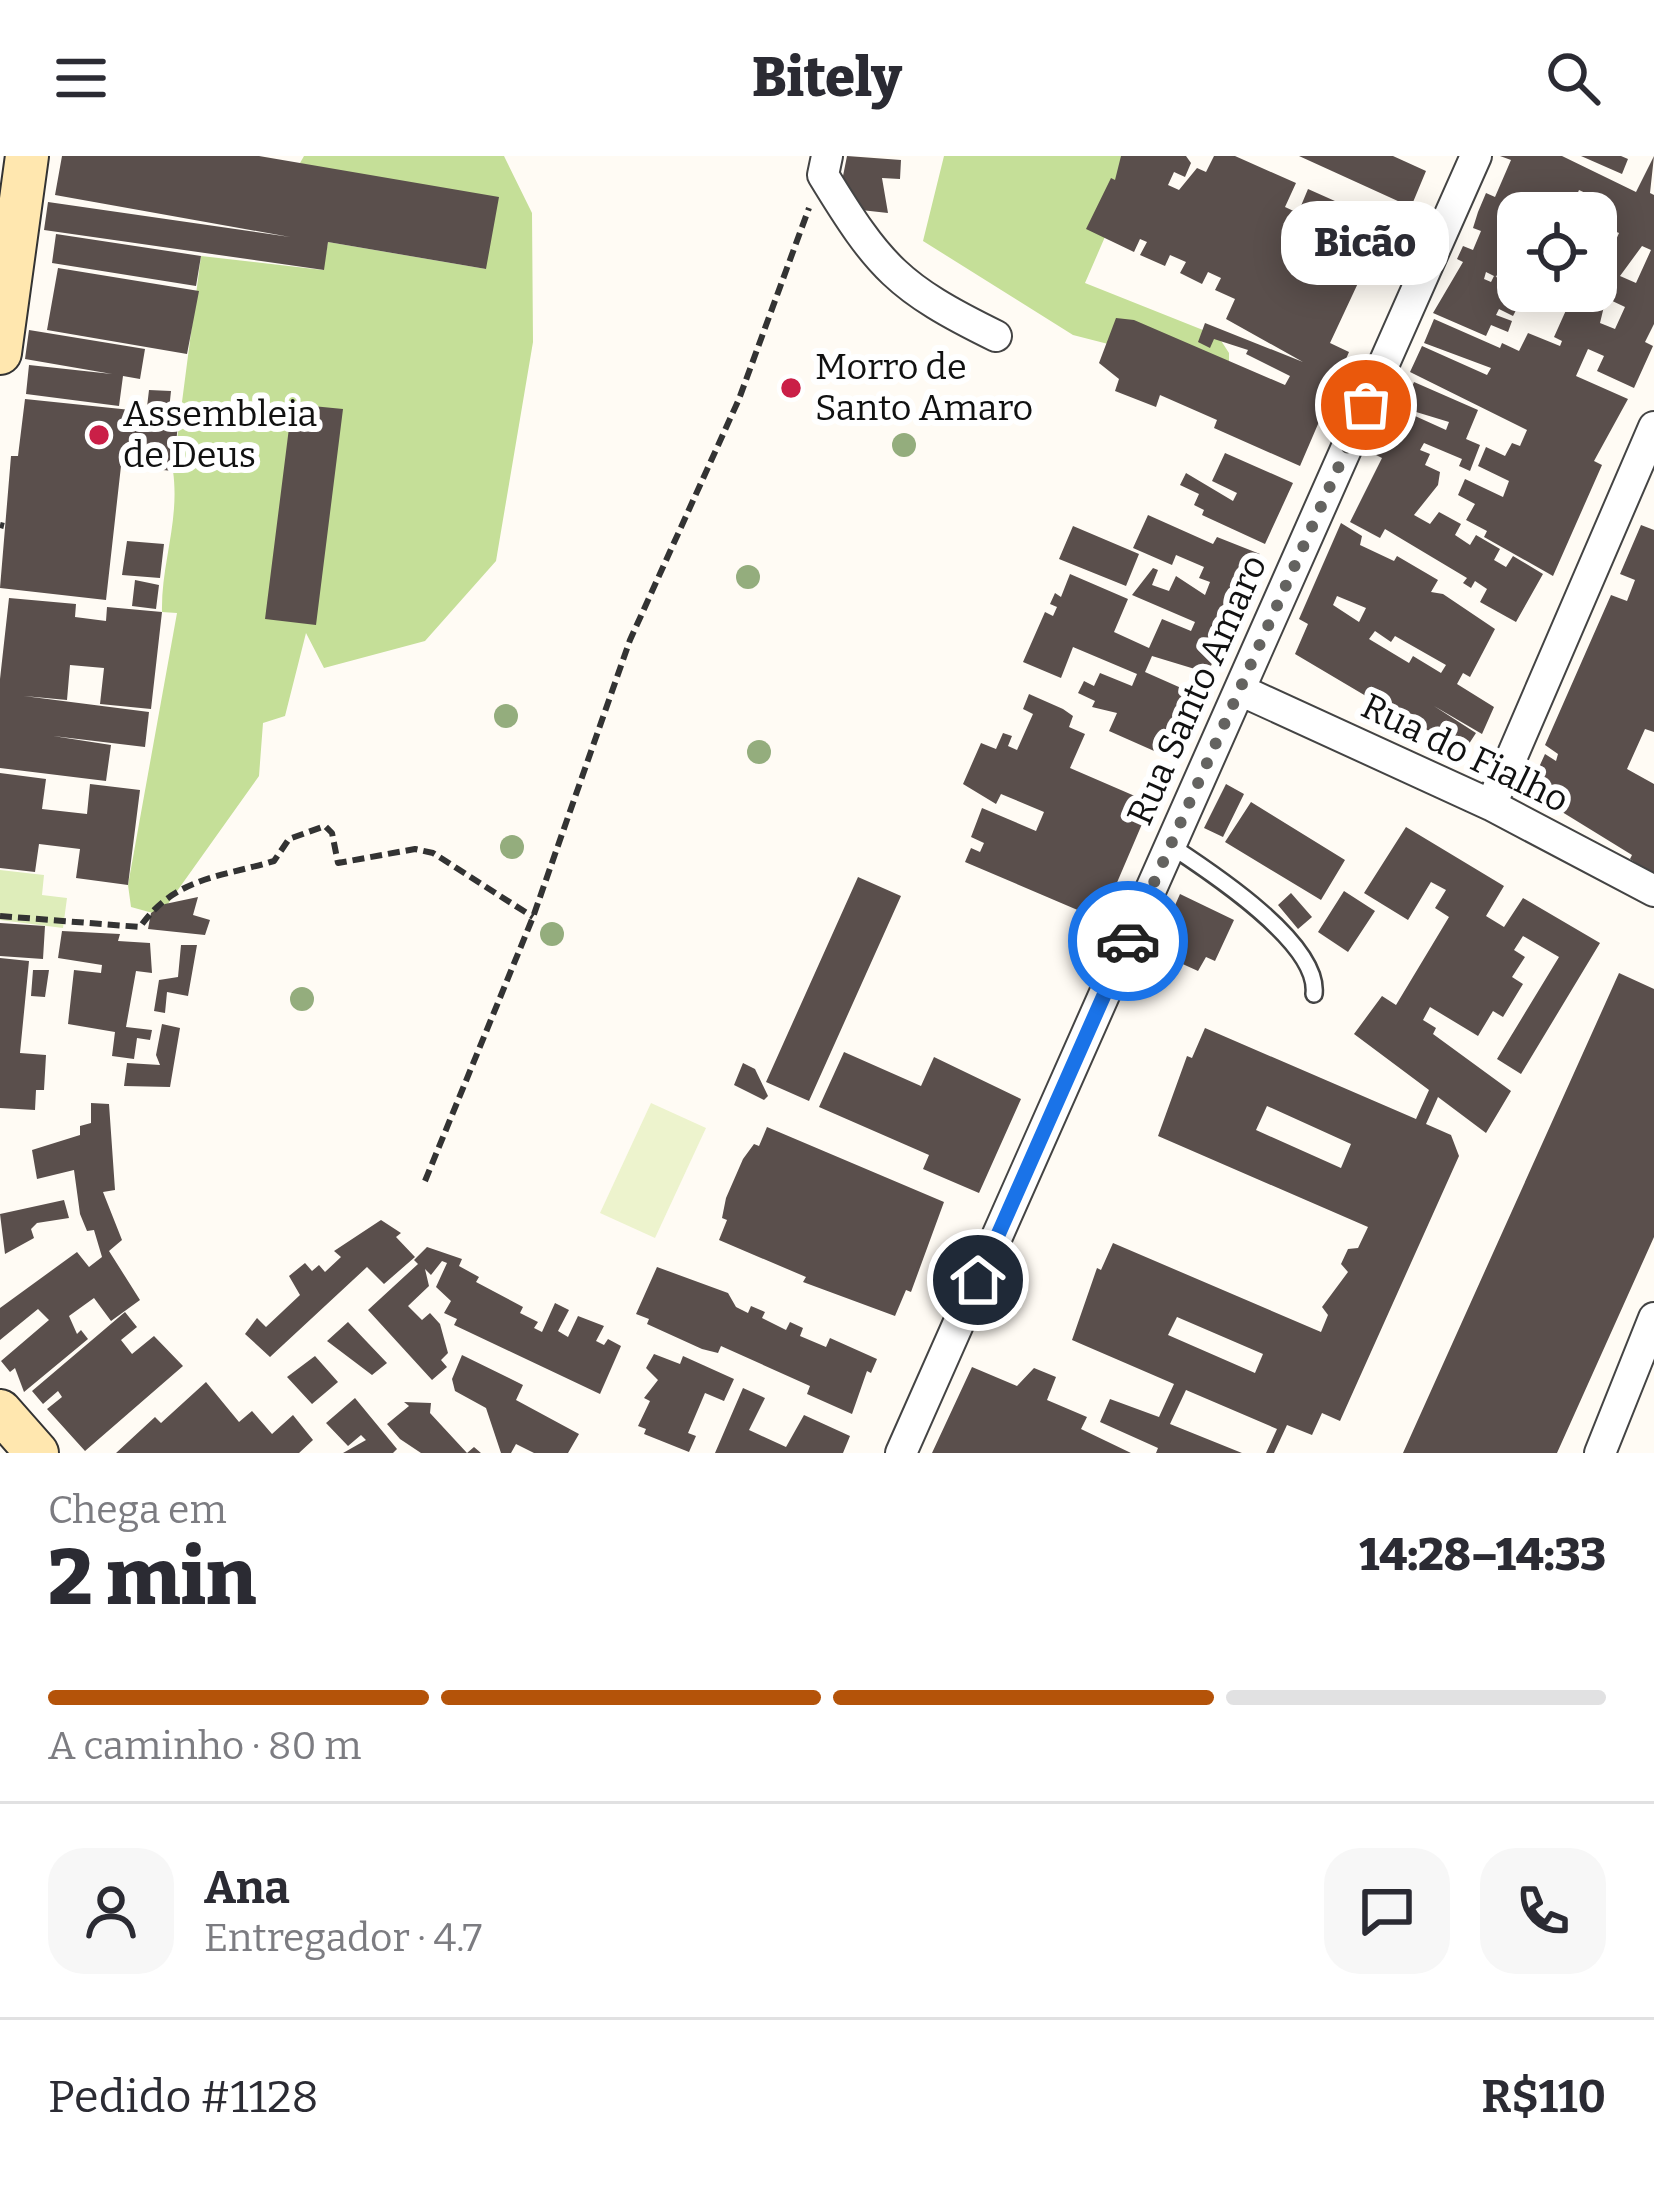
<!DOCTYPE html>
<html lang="pt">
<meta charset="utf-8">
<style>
:root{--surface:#fff;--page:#f7f7f7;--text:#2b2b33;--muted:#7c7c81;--line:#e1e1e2;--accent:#b45309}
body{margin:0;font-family:Bitter,serif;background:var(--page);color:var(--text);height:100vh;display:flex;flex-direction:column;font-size:45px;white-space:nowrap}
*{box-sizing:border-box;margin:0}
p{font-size:39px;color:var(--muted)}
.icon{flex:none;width:66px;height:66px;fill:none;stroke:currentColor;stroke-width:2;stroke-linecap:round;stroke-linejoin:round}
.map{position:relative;height:1297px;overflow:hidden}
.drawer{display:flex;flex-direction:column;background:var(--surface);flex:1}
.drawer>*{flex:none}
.fabs{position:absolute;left:1497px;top:36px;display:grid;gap:24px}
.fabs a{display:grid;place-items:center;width:120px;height:120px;border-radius:24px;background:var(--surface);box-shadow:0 6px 30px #0003;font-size:60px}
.pin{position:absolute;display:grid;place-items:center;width:102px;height:102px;color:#fff;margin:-51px;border:6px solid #fff;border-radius:50%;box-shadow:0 3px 12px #0007}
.courier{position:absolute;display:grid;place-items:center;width:120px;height:120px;margin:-60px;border:9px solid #1a73e8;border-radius:50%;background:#fff;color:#222;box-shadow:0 3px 15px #0007}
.bubble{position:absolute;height:84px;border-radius:36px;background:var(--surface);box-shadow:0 6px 30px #0003;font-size:39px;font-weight:800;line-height:84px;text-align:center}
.headline em{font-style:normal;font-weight:800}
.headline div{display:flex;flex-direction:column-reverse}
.headline{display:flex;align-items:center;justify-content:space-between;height:204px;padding:0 48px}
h1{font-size:78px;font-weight:800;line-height:90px}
.bar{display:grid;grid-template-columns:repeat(4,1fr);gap:18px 12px;align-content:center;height:144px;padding:0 48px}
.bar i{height:15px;border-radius:9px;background:var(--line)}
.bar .current{background:var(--accent)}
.bar p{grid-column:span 4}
.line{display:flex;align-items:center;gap:30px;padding:0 48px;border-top:3px solid var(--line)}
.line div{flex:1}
.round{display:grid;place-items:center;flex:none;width:126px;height:126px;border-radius:36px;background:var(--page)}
header{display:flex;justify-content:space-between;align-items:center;height:156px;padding:0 48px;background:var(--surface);font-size:54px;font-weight:800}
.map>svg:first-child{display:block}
</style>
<header><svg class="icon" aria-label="menu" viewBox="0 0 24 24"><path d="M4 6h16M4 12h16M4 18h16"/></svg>Bitely<svg class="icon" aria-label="search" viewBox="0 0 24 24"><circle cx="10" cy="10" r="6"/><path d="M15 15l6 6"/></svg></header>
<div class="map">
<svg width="1654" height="1297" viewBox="0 0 1654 1297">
<rect width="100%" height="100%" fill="#fffbf4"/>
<!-- green -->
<path fill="#deedba" d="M 0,714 L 44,719 L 42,739 L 67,742 L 63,772 L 0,764 Z"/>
<!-- forest -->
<path fill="#c5df98" d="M 304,0 L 504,0 L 532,57 L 533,186 L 496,405 L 425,485 L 324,512 L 306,477 L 285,560 L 263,567 L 259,620 L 160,759 L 131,751 L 128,729 L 177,457 L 162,456 C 161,407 180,365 173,315 L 201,100 L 323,114 L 328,86 L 486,113 L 300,7 Z
M 944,0 L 1140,0 L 1085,127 L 1218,180 L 1229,197 L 1229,219 L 1073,179 L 923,85 Z"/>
<!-- pitch -->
<path fill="#edf3cd" d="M 651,947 L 706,972 L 655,1082 L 600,1057 Z"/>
<!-- building -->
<path fill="#5a4f4c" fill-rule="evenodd" d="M 62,0 L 259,0 L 499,41 L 486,113 L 328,86 L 324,114 L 44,74 L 48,46 L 290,81 L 55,39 Z
M 847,0 L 901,4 L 900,23 L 882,22 L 888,57 L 852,53 L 842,25 Z
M 1121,0 L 1186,0 L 1191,7 L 1185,21 L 1174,16 L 1168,29 L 1179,34 L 1197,12 L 1206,16 L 1214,0 L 1235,0 L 1296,27 L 1285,51 L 1298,57 L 1308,33 L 1400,74 L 1386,107 L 1313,77 L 1316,69 L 1298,57 L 1291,73 L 1306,80 L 1302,87 L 1326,99 L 1329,92 L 1366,110 L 1330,187 L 1349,196 L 1300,310 L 1214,272 L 1217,264 L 1160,239 L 1156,251 L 1115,235 L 1119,223 L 1099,207 L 1116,162 L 1134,164 L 1285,229 L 1290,220 L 1246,198 L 1248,194 L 1214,183 L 1210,192 L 1198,186 L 1205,167 L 1303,206 L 1226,163 L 1235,143 L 1215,134 L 1221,122 L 1208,116 L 1202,128 L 1180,117 L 1186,106 L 1170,99 L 1165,110 L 1140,99 L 1147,86 L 1140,83 L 1134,96 L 1086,73 L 1111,22 L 1115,24 Z
M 1299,0 L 1393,0 L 1426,15 L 1411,51 Z
M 1500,0 L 1562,0 L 1636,36 L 1654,0 L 1650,37 L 1654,39 L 1654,168 L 1645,186 L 1653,190 L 1634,232 L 1597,215 L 1604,200 L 1588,193 L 1576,220 L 1628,243 L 1594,305 L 1602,309 L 1553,420 L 1484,381 L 1487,375 L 1466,364 L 1475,348 L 1458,339 L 1465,323 L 1503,341 L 1509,325 L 1478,310 L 1486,291 L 1505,300 L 1512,287 L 1520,290 L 1527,274 L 1410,216 L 1422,190 L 1487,219 L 1491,212 L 1424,187 L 1434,163 L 1500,192 L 1502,187 L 1519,195 L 1528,177 L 1560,190 L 1562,185 L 1554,181 L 1567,152 L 1573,155 L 1579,142 L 1568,137 L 1563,150 L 1529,135 L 1596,135 L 1596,103 L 1602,90 L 1611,95 L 1619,77 L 1603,70 L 1596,86 L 1596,57 L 1584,57 L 1592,40 L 1579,34 L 1569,57 L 1530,57 L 1513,49 L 1506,66 L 1518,71 L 1518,86 L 1512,87 L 1496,121 L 1486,116 L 1484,123 L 1491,126 L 1494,120 L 1526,135 L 1513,160 L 1499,153 L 1496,159 L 1512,165 L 1508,176 L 1491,169 L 1486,180 L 1433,157 L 1463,106 L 1457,103 L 1463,90 L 1473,94 L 1481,75 L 1473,72 L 1478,56 L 1486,37 L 1495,41 L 1511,4 ZM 1642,90 L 1651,94 L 1636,127 L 1620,120 ZM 1606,142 L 1625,151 L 1615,173 L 1600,167 Z
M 1581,0 L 1621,0 L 1628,3 L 1622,18 Z
M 56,78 L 201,100 L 196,130 L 52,107 Z
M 58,112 L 199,135 L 187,198 L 47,174 Z
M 29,174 L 145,193 L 140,223 L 123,220 L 119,250 L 26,238 L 29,209 L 112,218 L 25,203 Z
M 1414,226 L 1478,254 L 1466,283 L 1480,289 L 1470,315 L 1459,310 L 1462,303 L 1424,287 L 1420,294 L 1430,298 L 1425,309 L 1440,316 L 1438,329 L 1414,359 L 1430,368 L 1439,356 L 1461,368 L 1455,379 L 1470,389 L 1476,379 L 1500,393 L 1494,404 L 1506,411 L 1513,400 L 1543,418 L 1516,466 L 1480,446 L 1487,433 L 1475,425 L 1471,432 L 1463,427 L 1467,422 L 1385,373 L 1380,382 L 1350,366 L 1382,302 L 1372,297 L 1393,250 L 1446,274 L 1449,266 L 1403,252 Z
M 149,234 L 171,235 L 169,254 L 147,251 Z
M 25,243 L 179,259 L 173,315 L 121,310 L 106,444 L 0,432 L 11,300 L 18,300 Z
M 292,248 L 343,253 L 316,469 L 265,463 Z
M 1225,297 L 1293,327 L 1265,388 L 1202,359 L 1204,354 L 1194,349 L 1199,338 L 1180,329 L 1186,317 L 1233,345 L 1237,337 L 1212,325 Z
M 1148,359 L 1213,388 L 1217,381 L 1260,398 L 1255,408 L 1261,410 L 1252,431 L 1248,429 L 1242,440 L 1233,437 L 1217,476 L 1224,479 L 1208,517 L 1152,500 L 1145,516 L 1197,539 L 1170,602 L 1109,575 L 1117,557 L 1092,551 L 1095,545 L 1078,537 L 1084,525 L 1094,530 L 1100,517 L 1132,530 L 1137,518 L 1073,491 L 1061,522 L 1023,506 L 1045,456 L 1053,460 L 1057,451 L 1050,448 L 1055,437 L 1061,441 L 1070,418 L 1128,443 L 1114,476 L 1149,492 L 1162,463 L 1191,475 L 1195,466 L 1132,439 L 1153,412 L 1158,414 L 1152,429 L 1169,435 L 1176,420 L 1205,439 L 1210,426 L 1199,422 L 1204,411 L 1176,399 L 1172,409 L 1133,392 Z
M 1341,367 L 1362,380 L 1360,389 L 1394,405 L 1397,400 L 1438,424 L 1431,436 L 1443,438 L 1495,473 L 1470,521 L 1463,517 L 1457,528 L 1494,551 L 1482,578 L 1434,550 L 1476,577 L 1463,597 L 1404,559 L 1406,555 L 1398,559 L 1295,498 L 1308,468 L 1299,463 ZM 1337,440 L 1366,452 L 1359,466 L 1333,449 ZM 1375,475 L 1391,486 L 1395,480 L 1446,509 L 1441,517 L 1413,500 L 1409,507 L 1369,483 Z
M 1641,369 L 1654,374 L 1654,576 L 1645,573 L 1627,613 L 1654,628 L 1654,719 L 1630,703 L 1632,699 L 1541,643 L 1535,620 L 1545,598 L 1556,605 L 1558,598 L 1545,589 L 1611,439 L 1627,445 L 1635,424 L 1620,418 Z
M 1073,370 L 1139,398 L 1126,430 L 1059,403 Z
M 127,385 L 164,388 L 160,422 L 122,419 Z
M 135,424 L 159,429 L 156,453 L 132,450 Z
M 9,442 L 76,448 L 75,461 L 106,465 L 107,451 L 162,456 L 151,553 L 100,548 L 104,512 L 70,509 L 67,544 L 24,540 L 149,556 L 145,591 L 53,580 L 111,589 L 106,625 L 0,612 L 0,523 Z
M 1029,538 L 1063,553 L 1073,560 L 1069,571 L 1085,578 L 1070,612 L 1151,647 L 1101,764 L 965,706 L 971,692 L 980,696 L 984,687 L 971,681 L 982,652 L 1036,675 L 1044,656 L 1001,638 L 996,648 L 963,628 L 981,587 L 996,593 L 1003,577 L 1012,580 L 1008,590 L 1017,594 L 1033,558 L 1023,553 Z
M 0,617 L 46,623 L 42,653 L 87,658 L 90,628 L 140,634 L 128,729 L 76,722 L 80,693 L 39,688 L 35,716 L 0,712 Z
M 1226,628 L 1244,638 L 1223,681 L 1204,672 Z
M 1251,646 L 1345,704 L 1321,744 L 1225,686 Z
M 1406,671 L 1504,730 L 1486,760 L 1504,771 L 1523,742 L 1600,787 L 1521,918 L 1497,903 L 1559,801 L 1523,780 L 1514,794 L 1525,801 L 1512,821 L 1523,828 L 1503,861 L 1493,855 L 1478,880 L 1430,851 L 1423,864 L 1436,872 L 1433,878 L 1511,935 L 1486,977 L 1438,941 L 1426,968 L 1451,979 L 1459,1000 L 1340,1265 L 1322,1257 L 1312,1279 L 1287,1269 L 1274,1297 L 1266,1297 L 1277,1273 L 1186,1234 L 1170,1268 L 1242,1297 L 1156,1297 L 1158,1292 L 1100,1266 L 1110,1243 L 1159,1261 L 1174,1228 L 1072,1184 L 1097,1112 L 1101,1114 L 1113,1087 L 1321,1176 L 1328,1159 L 1322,1151 L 1348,1116 L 1341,1108 L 1348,1093 L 1358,1092 L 1368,1071 L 1158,980 L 1187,900 L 1192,902 L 1205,872 L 1416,963 L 1429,934 L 1354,878 L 1382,840 L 1396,849 L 1449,761 L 1435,752 L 1446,734 L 1431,726 L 1408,764 L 1364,737 ZM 1267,950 L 1351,988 L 1341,1012 L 1256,974 ZM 1177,1161 L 1263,1198 L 1255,1217 L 1168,1179 Z
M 858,721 L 901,740 L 809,945 L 766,926 Z
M 1344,735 L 1375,755 L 1348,796 L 1318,776 Z
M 1291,737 L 1312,761 L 1298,773 L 1278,749 Z
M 1180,738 L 1234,764 L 1215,805 L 1206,801 L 1198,815 L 1176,805 L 1183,791 L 1161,781 Z
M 198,741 L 193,759 L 210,764 L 205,779 L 148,773 L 151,757 L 165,748 Z
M 0,767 L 45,770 L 43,803 L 0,800 Z
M 62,775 L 120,778 L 118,785 L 150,787 L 152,817 L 136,815 L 126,871 L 152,874 L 150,884 L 137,882 L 134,903 L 112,900 L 115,876 L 68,868 L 74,814 L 101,817 L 102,809 L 58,802 Z
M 181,789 L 197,789 L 188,840 L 167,836 L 165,857 L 154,855 L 159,824 L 178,821 Z
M 0,802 L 29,805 L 20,897 L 46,899 L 44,934 L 36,934 L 35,954 L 0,952 Z
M 33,814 L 49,814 L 45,841 L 31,840 Z
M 1619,817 L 1654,833 L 1654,1081 L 1557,1297 L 1403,1297 Z
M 162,868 L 180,872 L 170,931 L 124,930 L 127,907 L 160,909 L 156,899 Z
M 844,896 L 921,930 L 934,901 L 1021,943 L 979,1037 L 923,1013 L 929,999 L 819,951 Z
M 743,907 L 755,913 L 768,940 L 764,944 L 734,929 Z
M 91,947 L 109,948 L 115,1034 L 103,1036 L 122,1084 L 109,1095 L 140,1144 L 111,1165 L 94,1142 L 69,1160 L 77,1178 L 81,1174 L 88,1183 L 24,1236 L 15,1212 L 10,1216 L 1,1205 L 49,1164 L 38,1153 L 0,1184 L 0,1152 L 77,1096 L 89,1111 L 102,1101 L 94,1074 L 87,1075 L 80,1058 L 74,1014 L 37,1023 L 32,994 L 80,979 L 80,970 L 91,967 Z
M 767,971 L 944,1046 L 911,1136 L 906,1134 L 895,1160 L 803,1126 L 806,1121 L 719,1084 L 727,1064 L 722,1062 L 726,1042 L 743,1003 L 754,988 L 759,990 Z
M 64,1044 L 69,1062 L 37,1067 L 31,1073 L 34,1082 L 5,1098 L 0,1058 Z
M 381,1064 L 401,1077 L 396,1081 L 415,1101 L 384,1128 L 367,1111 L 270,1201 L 245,1178 L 257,1162 L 266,1171 L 300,1139 L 289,1120 L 305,1107 L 312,1115 L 319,1109 L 325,1116 L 341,1101 L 334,1095 Z
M 427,1091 L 462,1103 L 459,1110 L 479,1121 L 476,1126 L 523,1151 L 520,1157 L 538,1166 L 534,1172 L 542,1176 L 555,1147 L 569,1154 L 558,1175 L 568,1181 L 578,1160 L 604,1170 L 596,1185 L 604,1189 L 608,1183 L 621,1190 L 600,1238 L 454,1169 L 457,1163 L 444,1157 L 451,1145 L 436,1131 L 447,1107 L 442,1105 L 431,1119 L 425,1113 L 429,1130 L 408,1150 L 422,1164 L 430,1157 L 440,1168 L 448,1197 L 441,1204 L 447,1211 L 432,1224 L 368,1154 L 418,1108 L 414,1104 Z
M 657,1111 L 728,1137 L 736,1151 L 748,1157 L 751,1150 L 765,1156 L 762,1162 L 786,1174 L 790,1166 L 803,1172 L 800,1180 L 826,1191 L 830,1182 L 877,1203 L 871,1217 L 867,1215 L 852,1258 L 807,1238 L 810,1230 L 721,1190 L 718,1197 L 702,1193 L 647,1168 L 649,1163 L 636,1158 Z
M 125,1156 L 137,1171 L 121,1184 L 132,1198 L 154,1180 L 183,1210 L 85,1295 L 47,1253 L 62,1241 L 58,1235 L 43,1248 L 32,1235 Z
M 348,1166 L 387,1207 L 372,1219 L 327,1185 Z
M 654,1198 L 680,1208 L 683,1200 L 734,1223 L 724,1245 L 705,1237 L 688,1277 L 696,1280 L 689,1296 L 644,1278 L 646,1273 L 638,1270 L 650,1245 L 644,1242 L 658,1224 L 646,1212 Z
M 462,1199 L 523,1229 L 516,1244 L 579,1278 L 568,1297 L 534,1297 L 516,1288 L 511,1297 L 501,1297 L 486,1252 L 455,1235 L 452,1223 Z
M 315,1200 L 338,1226 L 312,1248 L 287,1221 Z
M 972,1211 L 1017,1230 L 1034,1212 L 1056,1221 L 1047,1244 L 1087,1261 L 1081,1273 L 1131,1297 L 932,1297 Z
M 206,1226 L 239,1266 L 252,1255 L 272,1278 L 293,1259 L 313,1284 L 299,1297 L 116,1297 L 155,1261 L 161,1267 Z
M 743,1232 L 765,1242 L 749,1274 L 786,1291 L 804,1259 L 850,1280 L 843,1297 L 715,1297 Z
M 355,1242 L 397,1293 L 393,1297 L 343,1297 L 366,1284 L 361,1279 L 348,1290 L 326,1267 Z
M 404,1246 L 431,1247 L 430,1257 L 467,1297 L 474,1291 L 481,1297 L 421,1297 L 400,1283 L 387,1268 L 409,1250 Z"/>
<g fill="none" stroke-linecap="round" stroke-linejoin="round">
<defs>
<path id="lane" d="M 1171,690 C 1209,715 1320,787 1314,838"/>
<path id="street" d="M 827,0 L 823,19 C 879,111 898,132 996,180
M 1240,534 L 1491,649 L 1654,735
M 1491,649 L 1654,271
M 901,1297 L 1476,0
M 1600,1297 L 1654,1162"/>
<path id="secondary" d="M 0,197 L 27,0
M 0,1255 L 37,1297"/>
</defs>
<!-- lane casing -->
<use href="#lane" stroke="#444" stroke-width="20"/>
<!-- street casing -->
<use href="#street" stroke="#444" stroke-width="34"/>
<!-- secondary casing -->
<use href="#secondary" stroke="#333" stroke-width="46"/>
<!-- path -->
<path stroke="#333" stroke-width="6" stroke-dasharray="12 6" stroke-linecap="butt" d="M 0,369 L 4,370
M 0,760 L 140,771 C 175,721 221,721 274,705 L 289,683 L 325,670 L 332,677 L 338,707 L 415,693 L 433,697 L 533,761
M 425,1025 L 533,761 L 630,484 L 739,243 L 809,52"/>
<!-- lane -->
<use href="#lane" stroke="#fff" stroke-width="15"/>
<!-- street -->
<use href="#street" stroke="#fff" stroke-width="30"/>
<!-- secondary -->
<use href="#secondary" stroke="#ffe7af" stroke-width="42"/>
</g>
<!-- trees -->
<g fill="#94ad7d">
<circle cx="904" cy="289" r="12"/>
<circle cx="748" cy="421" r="12"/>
<circle cx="506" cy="560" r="12"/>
<circle cx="759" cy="596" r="12"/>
<circle cx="512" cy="691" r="12"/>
<circle cx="552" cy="778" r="12"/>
<circle cx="302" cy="843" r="12"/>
</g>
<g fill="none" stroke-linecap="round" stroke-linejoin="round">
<!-- done -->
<path stroke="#646360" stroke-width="12" stroke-dasharray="0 21.6" d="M 1128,785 L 1366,249"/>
<!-- route -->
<path stroke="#1a73e8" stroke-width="15" d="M 978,1124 L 1128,785"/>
</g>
<!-- markers -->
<g fill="#ca1f47" stroke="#fff" stroke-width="4.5">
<circle cx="791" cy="232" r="12"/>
<circle cx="99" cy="279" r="12"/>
</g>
<g text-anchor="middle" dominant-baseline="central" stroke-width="12" stroke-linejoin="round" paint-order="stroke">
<!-- poi labels -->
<g font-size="36" fill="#111" stroke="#fff" text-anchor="start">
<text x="815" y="211">Morro de<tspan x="815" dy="41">Santo Amaro</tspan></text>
<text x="123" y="258">Assembleia<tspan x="123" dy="41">de Deus</tspan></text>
</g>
<!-- street labels -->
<g font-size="36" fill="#111" stroke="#fff">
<text transform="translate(1197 534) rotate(-66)">Rua Santo Amaro</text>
<text transform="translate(1465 597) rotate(26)">Rua do Fialho</text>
</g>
</g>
</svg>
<div class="fabs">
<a><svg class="icon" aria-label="locate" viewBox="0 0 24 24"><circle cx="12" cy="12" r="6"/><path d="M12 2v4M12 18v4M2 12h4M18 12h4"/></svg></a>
</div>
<div class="pin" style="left:1366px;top:249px;background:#ea580c"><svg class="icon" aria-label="bag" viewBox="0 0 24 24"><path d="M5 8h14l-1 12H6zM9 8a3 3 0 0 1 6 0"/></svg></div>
<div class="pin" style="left:978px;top:1124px;background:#1f2937"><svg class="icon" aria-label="home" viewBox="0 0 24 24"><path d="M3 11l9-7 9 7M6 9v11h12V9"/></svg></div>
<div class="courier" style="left:1128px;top:785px"><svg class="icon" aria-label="car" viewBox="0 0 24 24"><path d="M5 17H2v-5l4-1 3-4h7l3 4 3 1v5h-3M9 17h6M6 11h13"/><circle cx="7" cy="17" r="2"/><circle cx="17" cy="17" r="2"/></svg></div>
<div class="bubble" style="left:1281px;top:45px;width:168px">Bicão</div>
</div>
<section class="drawer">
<div class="headline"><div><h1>2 min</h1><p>Chega em</p></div><em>14:28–14:33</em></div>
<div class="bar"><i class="current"></i><i class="current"></i><i class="current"></i><i></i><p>A caminho · 80 m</p></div>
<div class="line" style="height:216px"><a class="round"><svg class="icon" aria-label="person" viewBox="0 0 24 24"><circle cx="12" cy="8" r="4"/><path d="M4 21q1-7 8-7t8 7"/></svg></a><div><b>Ana</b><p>Entregador · 4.7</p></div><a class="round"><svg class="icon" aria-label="chat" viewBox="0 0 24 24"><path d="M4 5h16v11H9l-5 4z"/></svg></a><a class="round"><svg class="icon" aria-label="phone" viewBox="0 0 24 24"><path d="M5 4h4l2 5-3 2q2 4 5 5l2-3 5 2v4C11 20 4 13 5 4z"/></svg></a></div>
<div class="line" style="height:156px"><div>Pedido #1128</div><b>R$110</b></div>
</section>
